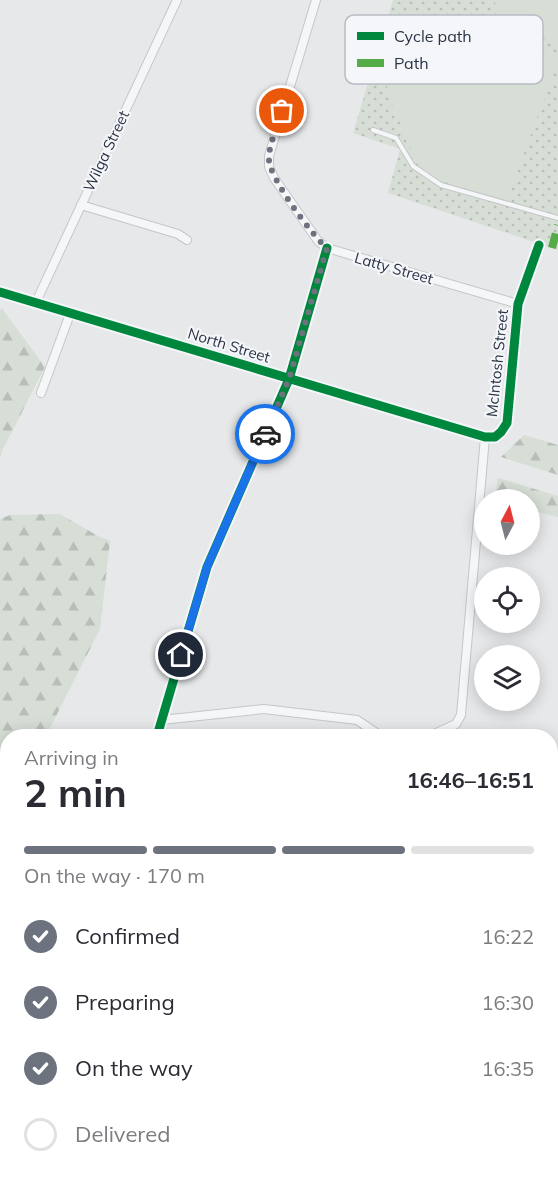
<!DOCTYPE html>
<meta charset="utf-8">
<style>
:root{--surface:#fff;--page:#f2f2f3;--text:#2b2b33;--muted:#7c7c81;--line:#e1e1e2;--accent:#6c737f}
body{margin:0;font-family:Mulish,sans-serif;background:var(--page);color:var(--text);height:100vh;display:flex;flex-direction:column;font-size:22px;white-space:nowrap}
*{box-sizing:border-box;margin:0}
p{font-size:20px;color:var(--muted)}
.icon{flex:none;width:33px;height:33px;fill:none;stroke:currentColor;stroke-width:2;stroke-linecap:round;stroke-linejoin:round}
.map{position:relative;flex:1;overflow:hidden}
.sheet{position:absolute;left:0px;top:729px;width:558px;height:450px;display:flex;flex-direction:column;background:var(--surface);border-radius:24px 24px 0 0;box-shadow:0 3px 15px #0003}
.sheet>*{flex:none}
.needle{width:39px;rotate:7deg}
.fabs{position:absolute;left:474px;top:489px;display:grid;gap:12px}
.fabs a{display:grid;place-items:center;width:66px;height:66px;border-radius:50%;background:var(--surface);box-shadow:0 3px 15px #0003;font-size:30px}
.pin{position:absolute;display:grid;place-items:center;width:51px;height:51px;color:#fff;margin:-26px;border:3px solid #fff;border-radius:50%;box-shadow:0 2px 6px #0007}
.courier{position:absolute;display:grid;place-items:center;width:60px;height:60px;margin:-30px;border:4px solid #1a73e8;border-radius:50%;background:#fff;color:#222;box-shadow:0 2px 8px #0007}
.head em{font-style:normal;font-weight:700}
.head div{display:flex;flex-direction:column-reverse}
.head{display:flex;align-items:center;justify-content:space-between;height:102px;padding:0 24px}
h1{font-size:39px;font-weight:700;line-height:45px}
.bar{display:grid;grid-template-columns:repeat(4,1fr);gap:9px 6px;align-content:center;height:72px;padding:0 24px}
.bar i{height:8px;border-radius:4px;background:var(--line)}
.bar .active{background:var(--accent)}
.bar p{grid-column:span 4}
ol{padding:0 24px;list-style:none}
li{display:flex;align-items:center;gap:18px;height:66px}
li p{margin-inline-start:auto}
li .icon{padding:6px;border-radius:50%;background:var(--accent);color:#fff;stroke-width:4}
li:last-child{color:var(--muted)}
li i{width:33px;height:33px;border:3px solid var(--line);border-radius:50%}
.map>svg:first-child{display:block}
</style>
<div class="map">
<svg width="558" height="1179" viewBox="0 0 558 1179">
<defs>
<pattern id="grass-dots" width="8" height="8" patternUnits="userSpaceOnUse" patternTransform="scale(1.5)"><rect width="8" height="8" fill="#d6ded6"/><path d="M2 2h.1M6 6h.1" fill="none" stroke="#b8bfb9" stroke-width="1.8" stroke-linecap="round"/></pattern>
<pattern id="forest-firs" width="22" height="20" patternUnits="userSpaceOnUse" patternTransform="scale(1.5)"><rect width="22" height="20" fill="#d6ded6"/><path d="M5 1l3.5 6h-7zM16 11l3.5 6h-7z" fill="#b8bfb9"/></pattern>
<pattern id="water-ripples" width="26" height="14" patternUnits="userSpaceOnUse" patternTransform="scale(1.5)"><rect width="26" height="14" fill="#b4c4d5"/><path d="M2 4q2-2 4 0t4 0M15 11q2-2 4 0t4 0" fill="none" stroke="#93a0af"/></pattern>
</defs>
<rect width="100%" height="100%" fill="#e6e8ea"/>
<!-- grass -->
<path fill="url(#grass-dots)" d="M 393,0 L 558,0 L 558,250 L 388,193 L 400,149 L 353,133 Z
M 0,946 L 8,948 L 7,1001 L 0,1005 Z
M 184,1172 L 199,1172 L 224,1179 L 182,1179 Z
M 371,1172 L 407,1172 L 406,1179 L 371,1179 Z"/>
<!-- forest -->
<path fill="url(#forest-firs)" d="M 0,309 L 3,310 L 45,367 L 2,451 L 0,459 Z
M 524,435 L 558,445 L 558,475 L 501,457 Z
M 498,478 L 558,496 L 558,517 L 530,510 L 530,500 L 495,499 Z
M 60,514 L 98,536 L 110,541 L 100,629 L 46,736 L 8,736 L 7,823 L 0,815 L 0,519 L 10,515 Z
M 558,811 L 558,911 L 551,913 L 551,815 Z"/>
<!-- garden -->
<path fill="#d6ded6" d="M 493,0 L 558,0 L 558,42 L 520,28 L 508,22 Z
M 406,9 L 558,56 L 558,60 L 507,201 L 432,178 L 419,167 L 387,93 L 387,65 Z"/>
<!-- water -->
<path fill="url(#water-ripples)" d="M 407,1172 L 449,1172 L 449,1179 L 406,1179 Z"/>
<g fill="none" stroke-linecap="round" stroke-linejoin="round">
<!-- stream -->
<path stroke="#b4c4d5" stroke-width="3" d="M 550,851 L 558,852
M 0,941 L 8,942"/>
<defs>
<path id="service" d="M 373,130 L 396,138 L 413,166 L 441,185 L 558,218"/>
<path id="minor" d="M 316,0 L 269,156 L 269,167 L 274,178 L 318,241 L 327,248 L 518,304
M 81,205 L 178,234 L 187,240
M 0,292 L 485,437 L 495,437 L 501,432 L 507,423 L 518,304 L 539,245
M 36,302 L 177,0
M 41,393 L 70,314
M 162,720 L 264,709 L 357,720 L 381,736
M 157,736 L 207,567 L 289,379 L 327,248
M 430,736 L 456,724 L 461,715 L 485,437
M 550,1003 L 558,1003
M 0,1093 L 8,1095
M 255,1172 L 279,1179
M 172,1179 L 174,1172"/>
</defs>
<!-- service casing -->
<use href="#service" stroke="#c4c6c8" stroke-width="6"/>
<!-- minor casing -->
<use href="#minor" stroke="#c4c6c8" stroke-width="10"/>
<!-- service -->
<use href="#service" stroke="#f5f6f7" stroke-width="4"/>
<!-- minor -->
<use href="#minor" stroke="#f5f6f7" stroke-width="8"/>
<!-- quiet -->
<path stroke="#54ac47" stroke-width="8" stroke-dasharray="15 8" stroke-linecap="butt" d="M 552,248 L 558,225"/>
<defs>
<path id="cycleway" d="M 0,292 L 485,437 L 495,437 L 501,432 L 507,423 L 518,304 L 539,245
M 157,736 L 207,567 L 289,379 L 327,248"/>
</defs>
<!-- cycleway casing -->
<use href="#cycleway" stroke="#f4f6f9" stroke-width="13"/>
<!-- cycleway -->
<use href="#cycleway" stroke="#00873e" stroke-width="9"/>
</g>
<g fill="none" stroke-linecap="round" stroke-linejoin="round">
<!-- done -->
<path stroke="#6c737f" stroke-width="6" stroke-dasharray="0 10.8" d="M 265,434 L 289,379 L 327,248 C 313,237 269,177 269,160 C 268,147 278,124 282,111"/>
<!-- route -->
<path stroke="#1a73e8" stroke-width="8" d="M 181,655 L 207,567 L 265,434"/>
</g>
<g text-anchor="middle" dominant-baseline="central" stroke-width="4.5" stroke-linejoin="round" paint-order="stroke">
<!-- street labels -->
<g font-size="15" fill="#2b3445" stroke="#f4f6f9">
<text transform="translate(106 151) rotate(-65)">Wilga Street</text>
<text transform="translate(394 268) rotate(16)">Latty Street</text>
<text transform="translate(229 345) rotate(17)">North Street</text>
<text transform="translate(497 363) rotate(-84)">McIntosh Street</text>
</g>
</g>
<!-- legend -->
<rect x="345" y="15" width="198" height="69" rx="9" fill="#f4f6f9" stroke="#b8bcc3" stroke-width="1.5"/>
<rect x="357" y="32" width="27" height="8" fill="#00873e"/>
<rect x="357" y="59" width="27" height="8" fill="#54ac47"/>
<g font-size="16" fill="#2b3445">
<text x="394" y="42">Cycle path</text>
<text x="394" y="69">Path</text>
</g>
</svg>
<div class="fabs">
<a><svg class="needle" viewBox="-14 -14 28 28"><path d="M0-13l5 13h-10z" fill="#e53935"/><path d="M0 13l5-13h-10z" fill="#7c7c81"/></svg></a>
<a><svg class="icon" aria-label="locate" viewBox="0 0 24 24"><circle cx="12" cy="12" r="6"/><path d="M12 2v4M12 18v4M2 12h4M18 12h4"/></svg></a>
<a><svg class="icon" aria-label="layers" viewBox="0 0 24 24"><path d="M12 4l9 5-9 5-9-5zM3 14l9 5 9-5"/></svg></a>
</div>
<div class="pin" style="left:282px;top:111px;background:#ea580c"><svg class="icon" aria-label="bag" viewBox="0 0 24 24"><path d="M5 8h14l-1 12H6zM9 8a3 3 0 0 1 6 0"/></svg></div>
<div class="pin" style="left:181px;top:655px;background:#1f2937"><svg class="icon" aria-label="home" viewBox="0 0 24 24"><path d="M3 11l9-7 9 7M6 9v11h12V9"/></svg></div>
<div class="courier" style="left:265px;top:434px"><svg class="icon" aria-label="car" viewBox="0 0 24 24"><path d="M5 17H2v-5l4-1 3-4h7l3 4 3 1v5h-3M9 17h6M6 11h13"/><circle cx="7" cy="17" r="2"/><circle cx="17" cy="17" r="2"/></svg></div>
<section class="sheet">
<div class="head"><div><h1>2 min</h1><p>Arriving in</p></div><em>16:46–16:51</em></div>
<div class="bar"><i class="active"></i><i class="active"></i><i class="active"></i><i></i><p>On the way · 170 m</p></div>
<ol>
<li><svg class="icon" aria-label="check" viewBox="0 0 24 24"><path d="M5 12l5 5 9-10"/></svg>Confirmed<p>16:22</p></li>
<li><svg class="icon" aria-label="check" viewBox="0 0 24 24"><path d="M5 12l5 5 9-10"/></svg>Preparing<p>16:30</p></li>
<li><svg class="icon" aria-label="check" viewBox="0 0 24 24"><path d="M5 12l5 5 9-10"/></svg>On the way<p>16:35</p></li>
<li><i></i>Delivered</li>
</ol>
</section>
</div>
